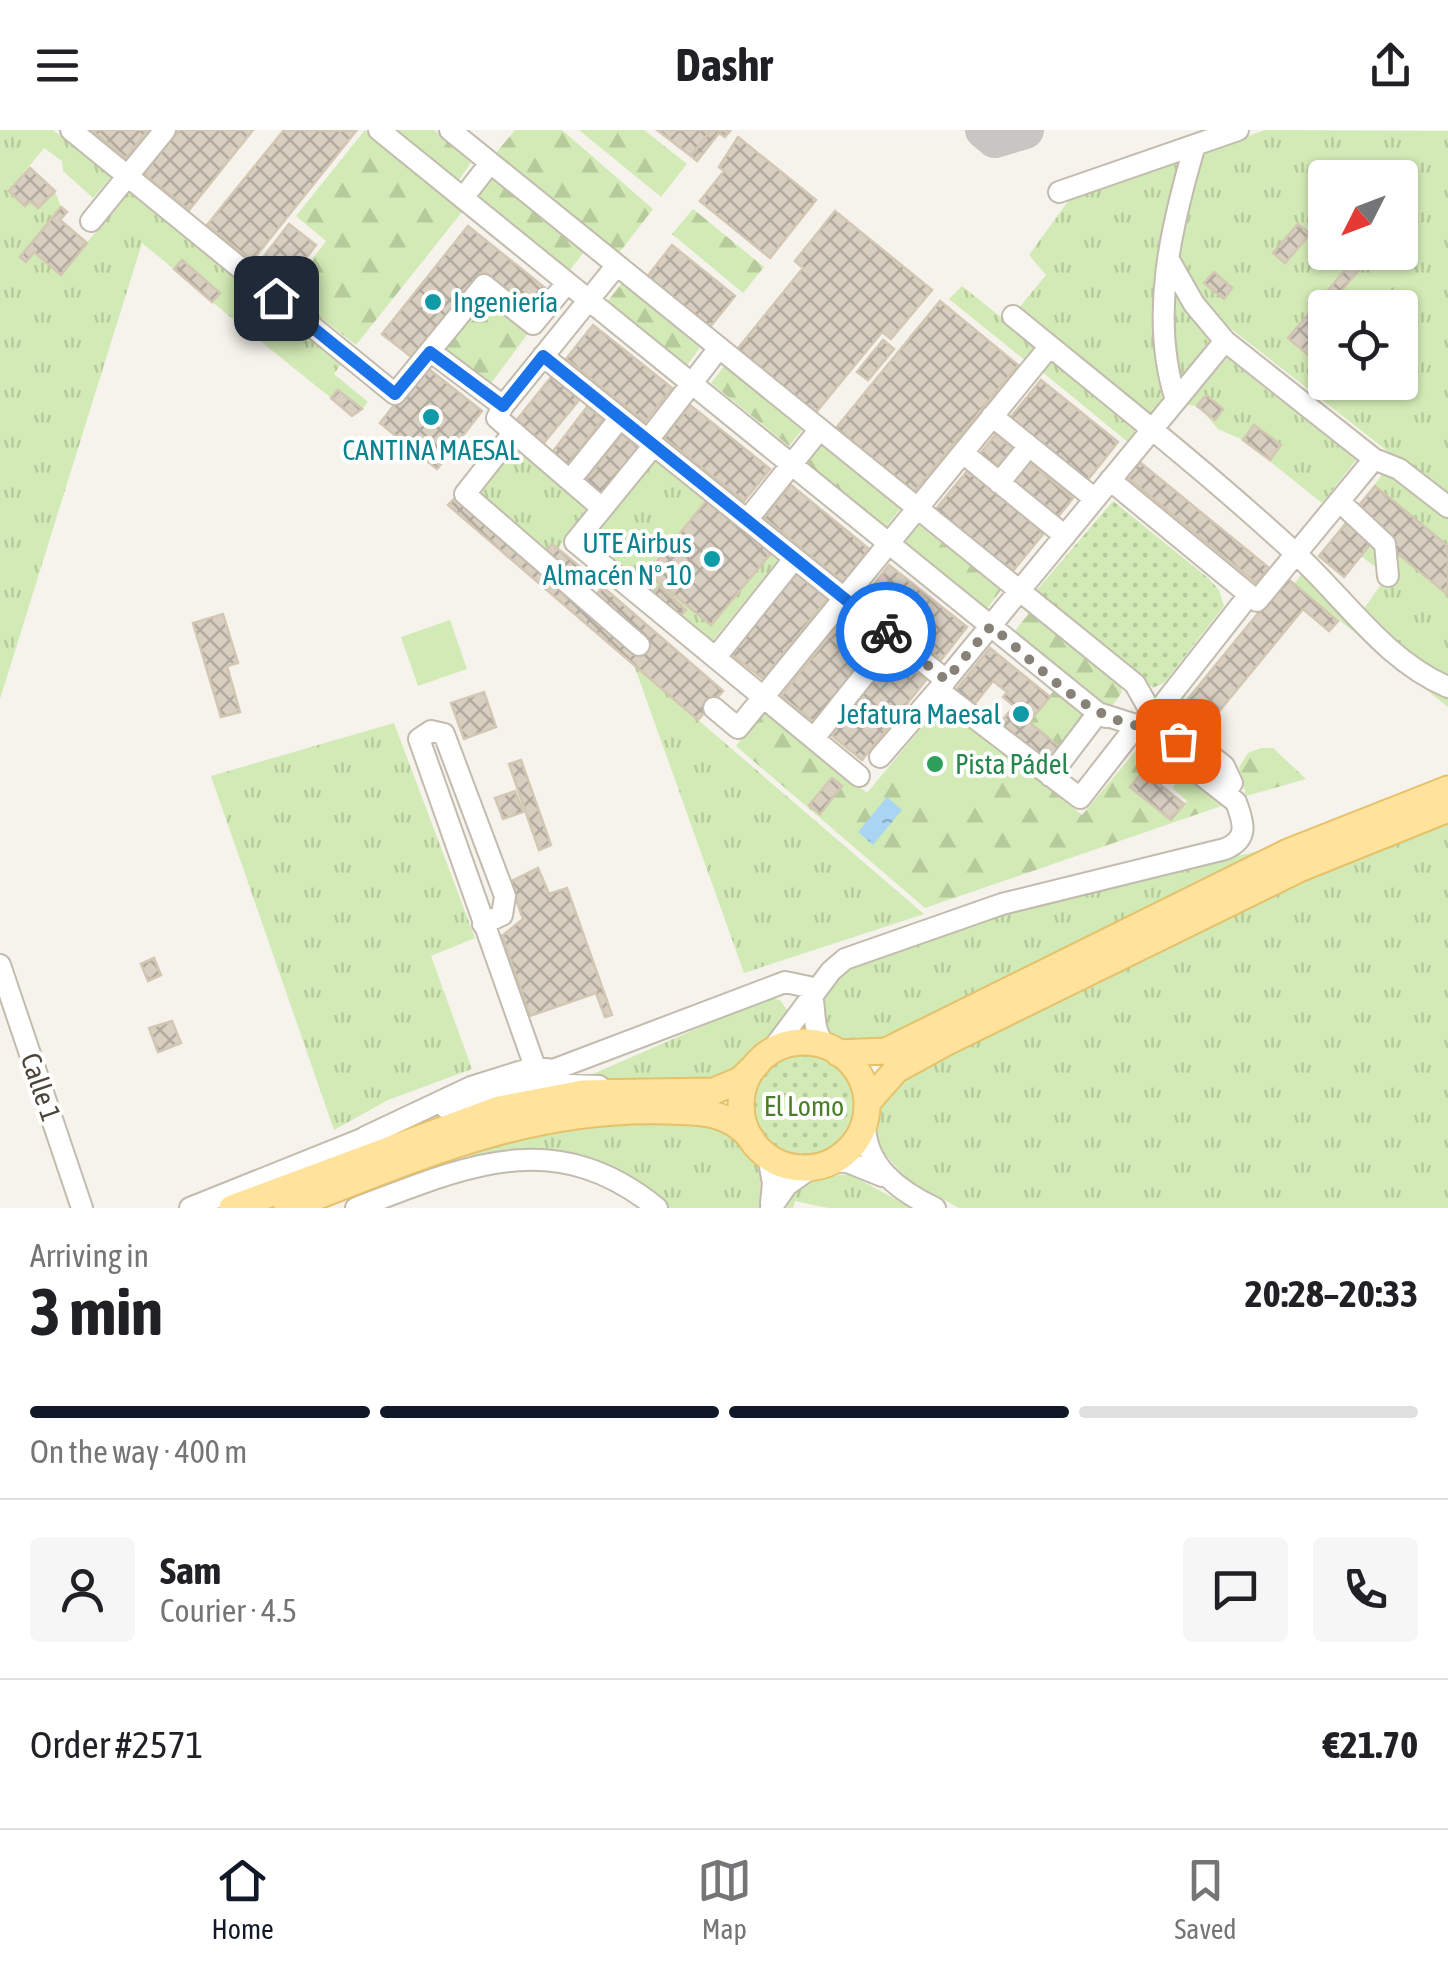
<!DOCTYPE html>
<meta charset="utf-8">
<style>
:root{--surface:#fff;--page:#f6f6f6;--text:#202124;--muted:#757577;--line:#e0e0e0;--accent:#111827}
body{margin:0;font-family:"Asap Condensed",sans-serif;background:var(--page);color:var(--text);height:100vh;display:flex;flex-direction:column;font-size:38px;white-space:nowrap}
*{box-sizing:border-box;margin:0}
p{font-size:32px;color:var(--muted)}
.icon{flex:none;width:55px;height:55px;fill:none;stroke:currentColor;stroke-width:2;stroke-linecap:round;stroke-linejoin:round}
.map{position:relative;height:1078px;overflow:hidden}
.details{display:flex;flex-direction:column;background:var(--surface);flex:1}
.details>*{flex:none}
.needle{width:65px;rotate:228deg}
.buttons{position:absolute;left:1308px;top:30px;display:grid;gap:20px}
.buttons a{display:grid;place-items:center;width:110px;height:110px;border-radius:10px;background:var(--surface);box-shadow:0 2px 8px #0004;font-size:50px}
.pin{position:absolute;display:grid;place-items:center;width:85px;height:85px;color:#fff;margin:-42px;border-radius:20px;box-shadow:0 5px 15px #0006}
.courier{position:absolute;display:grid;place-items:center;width:100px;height:100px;margin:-50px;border:8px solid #1a73e8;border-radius:50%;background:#fff;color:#222;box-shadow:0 2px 12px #0007}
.overview em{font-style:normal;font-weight:700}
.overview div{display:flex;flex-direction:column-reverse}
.overview{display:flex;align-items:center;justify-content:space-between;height:170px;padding:0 30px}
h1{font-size:65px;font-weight:700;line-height:75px}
.bar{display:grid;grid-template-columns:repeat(4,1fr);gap:15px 10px;align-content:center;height:120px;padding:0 30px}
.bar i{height:12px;border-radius:8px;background:var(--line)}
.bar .on{background:var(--accent)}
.bar p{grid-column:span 4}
.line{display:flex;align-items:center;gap:25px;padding:0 30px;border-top:2px solid var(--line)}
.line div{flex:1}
.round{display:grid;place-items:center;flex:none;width:105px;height:105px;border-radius:10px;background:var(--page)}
header{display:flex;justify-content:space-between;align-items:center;height:130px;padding:0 30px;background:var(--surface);font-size:45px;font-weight:700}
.menu{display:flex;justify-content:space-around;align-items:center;height:140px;border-top:2px solid var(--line);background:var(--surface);font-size:28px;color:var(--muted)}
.menu a{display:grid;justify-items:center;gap:5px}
.menu .on{color:var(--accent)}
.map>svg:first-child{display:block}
</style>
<header><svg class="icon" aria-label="menu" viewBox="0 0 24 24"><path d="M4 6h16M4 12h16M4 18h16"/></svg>Dashr<svg class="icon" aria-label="share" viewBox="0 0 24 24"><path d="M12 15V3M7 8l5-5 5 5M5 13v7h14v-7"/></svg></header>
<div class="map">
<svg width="1448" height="1078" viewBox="0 0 1448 1078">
<defs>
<pattern id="grass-tufts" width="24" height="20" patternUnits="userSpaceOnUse" patternTransform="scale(2.5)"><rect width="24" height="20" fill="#d2eab5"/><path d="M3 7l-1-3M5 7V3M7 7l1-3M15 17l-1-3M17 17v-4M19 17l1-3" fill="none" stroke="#b6ca9c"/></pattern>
<pattern id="forest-firs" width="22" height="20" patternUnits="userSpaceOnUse" patternTransform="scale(2.5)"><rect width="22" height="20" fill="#d2eab5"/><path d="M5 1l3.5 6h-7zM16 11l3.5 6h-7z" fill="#b6ca9c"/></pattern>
<pattern id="park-dots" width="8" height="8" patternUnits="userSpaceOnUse" patternTransform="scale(2.5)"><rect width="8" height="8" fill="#d2eab5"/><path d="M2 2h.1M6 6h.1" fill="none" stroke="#b6ca9c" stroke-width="1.8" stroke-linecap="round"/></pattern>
<pattern id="water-ripples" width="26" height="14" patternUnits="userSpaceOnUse" patternTransform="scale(2.5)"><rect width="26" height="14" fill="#a9d4f2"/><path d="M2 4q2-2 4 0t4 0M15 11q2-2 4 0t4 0" fill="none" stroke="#8caec5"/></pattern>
<pattern id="building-cross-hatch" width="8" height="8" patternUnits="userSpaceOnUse" patternTransform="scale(2.5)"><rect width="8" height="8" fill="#d8cfc1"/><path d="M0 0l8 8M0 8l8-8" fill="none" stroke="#b1aa9e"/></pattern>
</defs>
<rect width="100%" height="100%" fill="#f6f3ec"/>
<!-- grass -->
<path fill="url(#grass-tufts)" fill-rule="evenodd" d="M 0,0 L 53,0 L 111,47 L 93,68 L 63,41 L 62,31 L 44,18 L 9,61 L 24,76 L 30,71 L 38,78 L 55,61 L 61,77 L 20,126 L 26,132 L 34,122 L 61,144 L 129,62 L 342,233 L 334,244 L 368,272 L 362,279 L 338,261 L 331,268 L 212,172 L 219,164 L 181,131 L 174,139 L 142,113 L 0,569 Z
M 1265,0 L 1448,1 L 1448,577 L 1294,454 L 1308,436 L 1363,480 L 1387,446 L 1361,426 L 1372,412 L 1347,392 L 1395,327 L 1230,198 L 1208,191 L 1175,140 L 1203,22 ZM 1325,48 L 1400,48 L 1400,122 L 1325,122 ZM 1325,178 L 1400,178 L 1400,252 L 1325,252 Z
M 1184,26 C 1157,105 1146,187 1163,269 L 1150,287 L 1018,179 L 1046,145 L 1029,125 L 1069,70 Z
M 1173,148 L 1213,206 L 1177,252 L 1173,241 Z
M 962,156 L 1034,214 L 1036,221 L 1027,232 L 949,169 Z
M 1227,228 L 1356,330 L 1322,373 L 1243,310 L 1218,299 L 1198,276 L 1187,275 Z
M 1053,229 L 1134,297 L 1137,305 L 1129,313 L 1040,240 Z
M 515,314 L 587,377 L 558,419 L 552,414 L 545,423 L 476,363 Z
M 656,327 L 780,428 L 711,513 L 679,487 L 686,479 L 660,457 L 652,464 L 586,412 Z
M 634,535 L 924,784 L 744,843 Z
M 394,593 L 475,808 L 431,826 L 472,939 L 388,970 L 334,1000 L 211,646 Z
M 1448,690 L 1448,1078 L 959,1078 L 907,1049 L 877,1015 L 878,978 L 910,943 L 1296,749 Z
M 1271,718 L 880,915 L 850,914 L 825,903 L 819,870 L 830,853 L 855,833 L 968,791 Z
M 769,867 L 780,870 L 789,883 C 727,972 684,957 586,947 Z
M 596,991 L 717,994 C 752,1023 767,1031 762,1078 C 741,1078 685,1078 668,1078 C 595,1046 555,1007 471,1028 L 466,1019 Z
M 849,1044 L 912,1078 L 828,1078 L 795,1071 L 793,1078 L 783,1078 L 807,1049 Z"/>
<!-- forest -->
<path fill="url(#forest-firs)" d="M 365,0 L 462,82 L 356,215 L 287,162 L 326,111 L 296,86 Z
M 396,0 L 434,0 L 472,31 L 459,50 Z
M 515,0 L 562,0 L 653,79 L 619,123 L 495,24 Z
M 579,0 L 644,0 L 687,34 L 661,67 Z
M 493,46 L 584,122 L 570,140 L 477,65 Z
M 693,79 L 764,137 L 743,163 L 672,104 Z
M 622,153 L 700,218 L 687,235 L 607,172 Z
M 486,166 L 529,202 L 489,256 L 444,221 Z
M 725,235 L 802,300 L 789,316 L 711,253 Z
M 822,315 L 900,379 L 886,397 L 807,334 Z
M 919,395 L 1001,460 L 987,479 L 904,413 Z
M 1030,482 L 1119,552 L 1122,562 L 1111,578 L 1014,502 Z
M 1055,559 L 1083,583 L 1061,618 L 1029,592 Z
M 941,574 L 1082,685 L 1143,612 L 1171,634 L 1157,653 L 1171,690 L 1187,671 L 1172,658 L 1184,644 L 1224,675 L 925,778 L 736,616 L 765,579 L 867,663 Z
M 1261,618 L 1273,618 L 1306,649 L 1246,666 L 1239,637 L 1248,623 Z"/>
<!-- park -->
<path fill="url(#park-dots)" d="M 1113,371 L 1208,448 L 1219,460 L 1224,476 L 1164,553 L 1153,558 L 1037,460 Z
M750 976a54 54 0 1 1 108 0a54 54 0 1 1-108 0Z"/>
<!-- pitch -->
<path fill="#d2eab5" d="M 450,490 L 467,539 L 418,556 L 401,507 Z
M 944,595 L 999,639 L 953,696 L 898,651 Z"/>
<!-- water -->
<path fill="url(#water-ripples)" d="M 887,667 L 902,680 L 873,715 L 858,702 Z"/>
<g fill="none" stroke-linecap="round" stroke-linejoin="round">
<!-- taxiway -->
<path stroke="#c8c6c3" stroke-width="38" d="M 984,0 L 995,9 L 1025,0"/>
</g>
<!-- building -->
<path fill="url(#building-cross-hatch)" stroke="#d3c7b4" stroke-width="2.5" d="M 91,0 L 148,0 L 126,28 Z
M 179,0 L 253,0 L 189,80 L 144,44 Z
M 284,0 L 356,1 L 252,131 L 207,95 Z
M 657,0 L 711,0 L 691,26 Z
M 711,0 L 730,1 L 725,7 L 719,3 L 697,31 L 691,26 Z
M 738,7 L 816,70 L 770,128 L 700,71 L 724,41 L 719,37 Z
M 30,38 L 55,61 L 38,78 L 30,71 L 25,76 L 9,61 Z
M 61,77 L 67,82 L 60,90 L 87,113 L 61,145 L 34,122 L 26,132 L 20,127 Z
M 835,81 L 932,160 L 891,209 L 882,202 L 813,286 L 735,222 L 803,138 L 795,131 Z
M 289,94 L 316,115 L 285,155 L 258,134 Z
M 1298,94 L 1310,104 L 1285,133 L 1273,123 Z
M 468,96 L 550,162 L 534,182 L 483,141 L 414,229 L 382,204 Z
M 672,115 L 735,166 L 710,197 L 647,147 Z
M 1360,122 L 1374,122 L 1311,197 L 1325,208 L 1325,239 L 1288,208 Z
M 182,130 L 220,163 L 212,172 L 174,139 Z
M 1214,142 L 1232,158 L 1224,169 L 1204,153 Z
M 940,171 L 1018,235 L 914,362 L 836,298 Z
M 593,195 L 672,258 L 645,292 L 566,229 Z
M 883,210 L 894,219 L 868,250 L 857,242 Z
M 425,236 L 482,281 L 437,339 L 380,293 Z
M 552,246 L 580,269 L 542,315 L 515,292 Z
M 1041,250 L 1118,312 L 1087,351 L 1010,288 Z
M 338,260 L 362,279 L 352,286 L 331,268 Z
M 1206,265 L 1223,279 L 1215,290 L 1197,276 Z
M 690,275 L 770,339 L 744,371 L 664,308 Z
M 587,277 L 603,289 L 567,336 L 551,324 Z
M 1254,295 L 1281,315 L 1270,330 L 1243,310 Z
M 622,304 L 640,318 L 602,365 L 585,351 Z
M 996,304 L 1013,318 L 995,340 L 978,326 Z
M 1136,329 L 1269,438 L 1256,453 L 1123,344 Z
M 1027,330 L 1073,368 L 1057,388 L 1011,350 Z
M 968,340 L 1044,403 L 1012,442 L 935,380 Z
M 791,355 L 869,419 L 843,452 L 764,388 Z
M 1375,356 L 1448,416 L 1448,465 L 1351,385 Z
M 713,363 L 777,416 L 711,495 L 647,443 Z
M 456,367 L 641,526 L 651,515 L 595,466 L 603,457 L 723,561 L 698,590 L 448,375 Z
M 1347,392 L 1372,412 L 1344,447 L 1319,426 Z
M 552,414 L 590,445 L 582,454 L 545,423 Z
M 889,435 L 967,497 L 941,530 L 863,468 Z
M 796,443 L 827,469 L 763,549 L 731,524 Z
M 1287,448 L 1338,491 L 1329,501 L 1303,479 L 1203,601 L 1178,581 Z
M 659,456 L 686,480 L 679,487 L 652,464 Z
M 223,484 L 238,533 L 227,536 L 240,582 L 221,587 L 193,493 Z
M 846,485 L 879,512 L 814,592 L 781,566 Z
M 990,518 L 1050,567 L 1029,592 L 1061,618 L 1047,635 L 998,595 L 1014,576 L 1003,567 L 1007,562 L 993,551 L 973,576 L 955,561 Z
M 894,524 L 926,550 L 862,630 L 830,604 Z
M 484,562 L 496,597 L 464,609 L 451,573 Z
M 521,630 L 551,715 L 539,720 L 509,634 Z
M 1143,641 L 1184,674 L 1171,690 L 1130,657 Z
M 832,648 L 842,656 L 820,684 L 809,675 Z
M 515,661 L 523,682 L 503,689 L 495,668 Z
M 538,738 L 549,764 L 567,758 L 612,885 L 605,887 L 596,863 L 530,886 L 502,806 L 523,789 L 510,752 Z
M 154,828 L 161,845 L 148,851 L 141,834 Z
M 172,891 L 181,913 L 158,922 L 149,898 Z"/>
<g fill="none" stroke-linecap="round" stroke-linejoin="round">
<defs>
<path id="minor" d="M 71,0 L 395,264 L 484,155 L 533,194 L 567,153
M 379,0 L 1098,583 L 1139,596
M 450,0 L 1135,554 L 1148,577 L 1150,597 L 1139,596 L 1236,672 C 1244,693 1249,709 1225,719 L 1002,774 L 845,829 L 831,841 L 769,924
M 1059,62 L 1238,0
M 463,68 L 490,33
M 91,91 L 165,0
M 1169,130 L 1194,174 L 1225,211
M 1013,186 C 1107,263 1204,339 1294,422 C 1344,467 1384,530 1448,557
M 430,221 L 503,276 L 617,135
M 543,226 L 946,550 L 1225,211 L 1374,329 L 1257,471 L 1110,350
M 1176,270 C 1149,188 1171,96 1195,15
M 503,276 L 497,288 L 602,378
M 992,286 L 1095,369
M 514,302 L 465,364 L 639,515
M 648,310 L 719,218
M 654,315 L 575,412 L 859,646
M 963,323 L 1065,406
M 1374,329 L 1399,339 L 1448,377
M 570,350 L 620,288
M 999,353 L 1029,316
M 1339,371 L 1385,414 L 1388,446
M 747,390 L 820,299
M 716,527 L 794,429
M 938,560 L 1080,668 L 1137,595
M 714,578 L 738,598 L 1050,216
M 1154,581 L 1224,636 L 1232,653
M 1158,595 L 1151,590 L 1249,465
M 814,608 L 894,508
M 880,627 L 945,552
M 1050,646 L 1098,583 L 1106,587
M 483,794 L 502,785 L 505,766 L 444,604 L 431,601 L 419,609 L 535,937
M 0,835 L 82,1078
M 446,978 L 543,954 L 599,956
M 865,994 C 865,1036 899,1061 935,1078
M 365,1007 L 471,957 L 535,937 L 553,940 L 785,852 L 809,857 C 819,878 808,897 827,917
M 768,1026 L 773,1053 L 771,1073
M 827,1034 L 845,1031 L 882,1046
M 190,1078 L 377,1003
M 356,1078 C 465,1037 553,994 657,1078
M 771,1078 L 787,1055 L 811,1038"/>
<path id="major" d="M741 975a63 63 0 1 1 126 0a63 63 0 1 1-126 0Z
M 838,923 L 886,921 L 1288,722 L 1448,659
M 868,972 L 896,940 L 945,913 L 1299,739 L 1448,679
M 232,1078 L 499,979 L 583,963 L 714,961 L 740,950 L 758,933
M 287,1078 C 415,1029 528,976 668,981 C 701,982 728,981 751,1008"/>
</defs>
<!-- minor casing -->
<use href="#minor" stroke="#c2bbae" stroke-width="24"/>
<!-- major casing -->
<use href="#major" stroke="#e6c16a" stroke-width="29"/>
<!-- minor -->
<use href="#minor" stroke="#fff" stroke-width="20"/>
<!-- major -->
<use href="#major" stroke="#ffe39c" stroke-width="25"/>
</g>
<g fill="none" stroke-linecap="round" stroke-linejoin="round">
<!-- done -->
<path stroke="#878178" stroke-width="10" stroke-dasharray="0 18" d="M 886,502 L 946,550 L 991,496 C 1037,533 1088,594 1150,597 L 1151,590 L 1178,611"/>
<!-- route -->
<path stroke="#1a73e8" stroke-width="12" d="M 276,168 L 395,264 L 430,222 L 503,276 L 543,226 L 886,502"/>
</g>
<!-- markers -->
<g fill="#0f9aa8" stroke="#fff" stroke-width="4">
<circle cx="433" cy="172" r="10"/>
<circle cx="431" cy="287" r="10"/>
<circle cx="712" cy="429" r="10"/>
<circle cx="1021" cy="584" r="10"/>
</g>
<circle fill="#2e9e5b" stroke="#fff" stroke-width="4" cx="935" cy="634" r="10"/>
<g text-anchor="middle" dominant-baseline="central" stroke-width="8" stroke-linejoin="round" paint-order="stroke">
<!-- culture labels -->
<g font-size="28" fill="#0d838f" stroke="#fff" text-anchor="end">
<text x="453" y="172" text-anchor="start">Ingeniería</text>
<text x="431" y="320" text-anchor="middle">CANTINA MAESAL</text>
<text x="692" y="413">UTE Airbus<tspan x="692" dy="32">Almacén Nº 10</tspan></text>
<text x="1001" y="584">Jefatura Maesal</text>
</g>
<!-- leisure labels -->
<g font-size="28" fill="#27864d" stroke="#fff" text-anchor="start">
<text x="955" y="634">Pista Pádel</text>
</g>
<!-- street labels -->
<g font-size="28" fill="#4b4439" stroke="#fff">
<text transform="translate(41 957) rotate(71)">Calle 1</text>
</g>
<!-- park labels -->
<g font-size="28" fill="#4a7f2a" stroke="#fff">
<text x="804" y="976">El Lomo</text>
</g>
</g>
</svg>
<div class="buttons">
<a><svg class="needle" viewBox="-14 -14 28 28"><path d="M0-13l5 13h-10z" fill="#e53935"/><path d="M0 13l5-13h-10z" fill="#757577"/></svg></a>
<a><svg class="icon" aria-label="locate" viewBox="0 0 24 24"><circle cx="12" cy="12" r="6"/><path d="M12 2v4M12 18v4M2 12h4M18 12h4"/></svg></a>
</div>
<div class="pin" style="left:1178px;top:611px;background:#ea580c"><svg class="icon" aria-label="bag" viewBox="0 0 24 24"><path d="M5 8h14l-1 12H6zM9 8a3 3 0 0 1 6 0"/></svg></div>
<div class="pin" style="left:276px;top:168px;background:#1f2937"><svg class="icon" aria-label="home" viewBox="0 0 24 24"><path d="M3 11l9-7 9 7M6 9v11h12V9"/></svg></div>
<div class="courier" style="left:886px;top:502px"><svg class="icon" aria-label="bike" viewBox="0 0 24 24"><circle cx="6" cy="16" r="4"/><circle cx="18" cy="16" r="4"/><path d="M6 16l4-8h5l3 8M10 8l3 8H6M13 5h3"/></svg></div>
</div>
<section class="details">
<div class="overview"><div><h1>3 min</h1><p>Arriving in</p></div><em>20:28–20:33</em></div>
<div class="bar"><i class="on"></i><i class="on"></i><i class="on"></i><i></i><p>On the way · 400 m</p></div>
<div class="line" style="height:180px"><a class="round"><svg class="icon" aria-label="person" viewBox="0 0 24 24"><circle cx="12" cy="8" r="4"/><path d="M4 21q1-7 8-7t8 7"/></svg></a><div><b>Sam</b><p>Courier · 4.5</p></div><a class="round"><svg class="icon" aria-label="chat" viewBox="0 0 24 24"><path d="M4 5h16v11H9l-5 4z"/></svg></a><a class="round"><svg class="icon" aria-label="phone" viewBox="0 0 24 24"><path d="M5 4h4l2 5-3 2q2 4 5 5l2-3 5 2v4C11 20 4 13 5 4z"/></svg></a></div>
<div class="line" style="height:130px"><div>Order #2571</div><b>€21.70</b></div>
</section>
<nav class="menu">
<a class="on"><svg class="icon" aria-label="home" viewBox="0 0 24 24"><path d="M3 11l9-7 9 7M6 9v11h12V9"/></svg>Home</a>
<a><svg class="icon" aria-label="map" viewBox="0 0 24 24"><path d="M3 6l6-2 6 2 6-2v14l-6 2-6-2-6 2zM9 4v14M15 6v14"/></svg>Map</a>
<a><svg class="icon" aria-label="saved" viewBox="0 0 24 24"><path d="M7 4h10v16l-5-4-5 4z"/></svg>Saved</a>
</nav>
